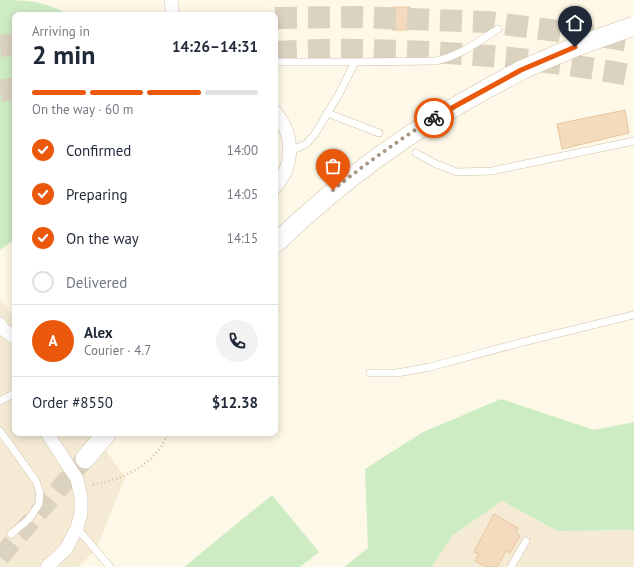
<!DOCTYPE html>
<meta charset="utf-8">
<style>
:root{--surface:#fff;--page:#f2f2f3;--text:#1f2937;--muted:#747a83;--line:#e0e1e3;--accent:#ea580c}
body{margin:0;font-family:"PT Sans",sans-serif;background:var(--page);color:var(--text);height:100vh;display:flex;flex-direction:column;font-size:15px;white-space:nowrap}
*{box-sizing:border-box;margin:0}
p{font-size:13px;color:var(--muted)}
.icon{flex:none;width:22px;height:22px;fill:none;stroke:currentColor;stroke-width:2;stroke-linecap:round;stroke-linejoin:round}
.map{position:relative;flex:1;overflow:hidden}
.details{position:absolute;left:12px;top:12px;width:266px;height:424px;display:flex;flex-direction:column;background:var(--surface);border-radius:8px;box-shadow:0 2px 10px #0003}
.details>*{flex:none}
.pin{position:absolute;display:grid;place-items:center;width:34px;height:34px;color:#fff;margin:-41px -17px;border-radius:50% 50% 50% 0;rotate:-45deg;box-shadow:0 0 4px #0007}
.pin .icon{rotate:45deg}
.courier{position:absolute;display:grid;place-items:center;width:40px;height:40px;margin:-20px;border:3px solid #ea580c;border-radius:50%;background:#fff;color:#222;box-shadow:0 1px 5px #0007}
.head em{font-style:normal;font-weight:700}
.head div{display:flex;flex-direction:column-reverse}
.head{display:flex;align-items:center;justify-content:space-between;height:68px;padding:0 20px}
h1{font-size:26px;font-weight:700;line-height:30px}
.bar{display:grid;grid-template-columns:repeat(4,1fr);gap:6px 4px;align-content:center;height:48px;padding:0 20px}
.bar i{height:5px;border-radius:3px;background:var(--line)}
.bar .active{background:var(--accent)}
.bar p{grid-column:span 4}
.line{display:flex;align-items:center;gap:10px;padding:0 20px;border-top:1px solid var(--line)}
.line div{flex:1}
.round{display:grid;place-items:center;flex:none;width:42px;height:42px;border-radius:21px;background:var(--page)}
ol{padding:0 20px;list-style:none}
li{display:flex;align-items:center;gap:12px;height:44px}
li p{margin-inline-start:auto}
li .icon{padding:4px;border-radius:50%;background:var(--accent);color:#fff;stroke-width:4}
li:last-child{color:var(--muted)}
li i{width:22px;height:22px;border:2px solid var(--line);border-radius:50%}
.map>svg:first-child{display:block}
</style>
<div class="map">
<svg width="634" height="567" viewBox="0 0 634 567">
<rect width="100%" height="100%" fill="#fdf8e7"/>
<!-- residential -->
<path fill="#f5ebd5" d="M 0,299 L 15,320 L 15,433 L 94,433 L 125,478 L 96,550 L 78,567 L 0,567 Z
M 502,501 L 558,531 L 634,530 L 634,567 L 432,567 L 452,536 Z"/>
<!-- green -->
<path fill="#ceecc4" d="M 0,0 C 27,0 45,1 69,15 L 15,15 L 15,239 L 0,250 Z
M 501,399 L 594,430 L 634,422 L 634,530 L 558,531 L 502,501 L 452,536 L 432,567 L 344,567 L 368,548 L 365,469 L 423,432 Z
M 272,495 L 319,552 L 300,567 L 184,567 Z"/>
<!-- building -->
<path fill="#f4dbbd" stroke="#e8c59d" d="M 393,7 L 410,7 L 409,30 L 392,30 Z
M 625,110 L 629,133 L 562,149 L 557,124 Z
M 494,514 L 518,528 L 516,533 L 520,536 L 510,553 L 506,551 L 497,567 L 486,567 L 475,561 L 479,554 L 474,552 Z"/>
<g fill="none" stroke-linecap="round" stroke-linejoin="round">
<!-- secondary-tunnel -->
<path stroke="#dcd2c0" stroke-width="19" stroke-dasharray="19 10" stroke-linecap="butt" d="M 0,557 L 85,459"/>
<!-- motorway-tunnel -->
<path stroke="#dcd2c0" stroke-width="22" stroke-dasharray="22 11" stroke-linecap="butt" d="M 275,18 L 359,17 L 488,22 L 612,38 L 634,42
M 0,46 L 15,44
M 275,52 C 302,51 330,49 357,50 C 449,51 543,58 634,76
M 0,91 L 15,88"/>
<defs>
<path id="service" d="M 275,62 L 355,62
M 327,113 L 379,133
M 290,151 L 306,144 L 315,134 L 339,94 L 355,62 L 435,61 C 458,57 478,42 498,29
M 416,153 L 436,164 L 457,172 L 492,171 L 634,141
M 370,373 L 397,373 L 430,367 L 523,342 L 634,315
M 0,401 L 15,393
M 0,431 L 36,481 L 40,493 L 39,504 L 29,519 L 11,534
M 77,528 L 110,567
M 511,567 L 526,541"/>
<path id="minor" d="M 171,0 L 173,15
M 275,112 C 294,134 295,165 275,187
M 0,324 L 3,329 L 15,338
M 47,433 L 77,479 L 81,497 L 81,513 L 77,528 L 66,549 L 47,567"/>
<path id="secondary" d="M 275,244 C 340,181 410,130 490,87 C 500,82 511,75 522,70 C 539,62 557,55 575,47
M 85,459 L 107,433"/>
</defs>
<!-- service casing -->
<use href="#service" stroke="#d0c1ac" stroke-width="8"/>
<!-- minor casing -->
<use href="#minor" stroke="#d0c1ac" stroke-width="14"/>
<!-- secondary casing -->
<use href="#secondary" stroke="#d3c3a9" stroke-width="20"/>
<!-- path -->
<path stroke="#dabfa0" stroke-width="2.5" stroke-dasharray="1 3" stroke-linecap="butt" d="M 93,485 C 117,480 141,471 157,452 C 162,447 165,439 169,433"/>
<!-- service -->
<use href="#service" stroke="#fff" stroke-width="7"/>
<!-- minor -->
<use href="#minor" stroke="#fff" stroke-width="13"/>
<!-- secondary -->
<use href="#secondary" stroke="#fff" stroke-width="19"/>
<defs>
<path id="secondary-bridge" d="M 575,47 L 634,26"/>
</defs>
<!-- secondary-bridge casing -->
<use href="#secondary-bridge" stroke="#d3c3a9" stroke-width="20" stroke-linecap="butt"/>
<!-- secondary-bridge -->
<use href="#secondary-bridge" stroke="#fff" stroke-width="19"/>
</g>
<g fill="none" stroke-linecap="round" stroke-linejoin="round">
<!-- done -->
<path stroke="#a79681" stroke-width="4" stroke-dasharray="0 7.2" d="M 333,190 C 365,164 399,140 434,118"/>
<!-- route -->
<path stroke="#ea580c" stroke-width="5" d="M 434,118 L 459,104 L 521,70 L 575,47"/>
</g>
</svg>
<div class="pin" style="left:333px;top:190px;background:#ea580c"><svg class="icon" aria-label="bag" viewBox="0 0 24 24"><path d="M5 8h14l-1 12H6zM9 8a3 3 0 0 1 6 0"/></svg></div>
<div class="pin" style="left:575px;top:47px;background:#1f2937"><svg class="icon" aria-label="home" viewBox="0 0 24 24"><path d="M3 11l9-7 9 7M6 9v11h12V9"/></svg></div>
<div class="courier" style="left:434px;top:118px"><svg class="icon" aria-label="bike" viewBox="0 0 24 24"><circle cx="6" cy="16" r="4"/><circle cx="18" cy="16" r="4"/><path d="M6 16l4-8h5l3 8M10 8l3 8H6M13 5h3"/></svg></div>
<section class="details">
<div class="head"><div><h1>2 min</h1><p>Arriving in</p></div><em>14:26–14:31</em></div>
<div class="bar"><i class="active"></i><i class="active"></i><i class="active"></i><i></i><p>On the way · 60 m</p></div>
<ol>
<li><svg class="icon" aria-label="check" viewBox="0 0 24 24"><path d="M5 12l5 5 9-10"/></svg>Confirmed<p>14:00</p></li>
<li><svg class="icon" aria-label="check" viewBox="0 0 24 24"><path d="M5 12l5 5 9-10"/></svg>Preparing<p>14:05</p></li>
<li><svg class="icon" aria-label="check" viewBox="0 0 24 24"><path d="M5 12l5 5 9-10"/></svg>On the way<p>14:15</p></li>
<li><i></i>Delivered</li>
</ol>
<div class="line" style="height:72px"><b class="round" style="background:var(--accent);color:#fff">A</b><div><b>Alex</b><p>Courier · 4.7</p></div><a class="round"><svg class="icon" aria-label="phone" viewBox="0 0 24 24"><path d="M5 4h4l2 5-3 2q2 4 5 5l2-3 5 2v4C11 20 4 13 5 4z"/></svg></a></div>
<div class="line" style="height:52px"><div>Order #8550</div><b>$12.38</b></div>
</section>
</div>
